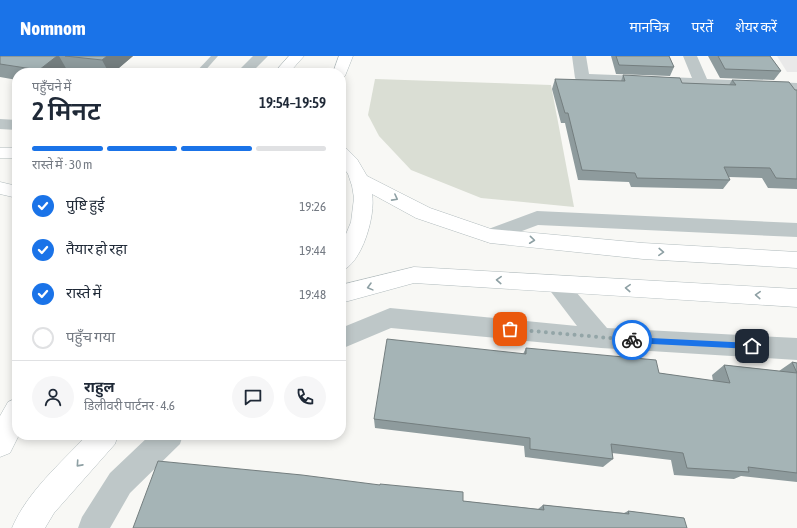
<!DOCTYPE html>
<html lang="hi">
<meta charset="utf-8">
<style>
:root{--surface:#fff;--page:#f6f6f7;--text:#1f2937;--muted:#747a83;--line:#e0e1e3;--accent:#1a73e8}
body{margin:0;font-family:"Asap Condensed","Noto Sans Devanagari",sans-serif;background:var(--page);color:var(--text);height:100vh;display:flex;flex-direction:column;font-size:15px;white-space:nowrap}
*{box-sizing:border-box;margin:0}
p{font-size:13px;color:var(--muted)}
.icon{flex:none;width:22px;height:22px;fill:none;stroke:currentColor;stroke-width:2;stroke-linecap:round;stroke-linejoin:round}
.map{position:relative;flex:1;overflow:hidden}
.drawer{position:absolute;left:12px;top:12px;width:334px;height:372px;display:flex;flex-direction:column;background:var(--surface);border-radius:16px;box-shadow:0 2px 10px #0003}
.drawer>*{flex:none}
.pin{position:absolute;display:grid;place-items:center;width:34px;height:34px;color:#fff;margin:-17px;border-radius:8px;box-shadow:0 2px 6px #0006}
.courier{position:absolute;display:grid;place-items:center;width:40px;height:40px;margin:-20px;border:3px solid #1a73e8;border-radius:50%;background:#fff;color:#222;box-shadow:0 1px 5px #0007}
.overview em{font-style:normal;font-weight:600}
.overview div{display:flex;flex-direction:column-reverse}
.overview{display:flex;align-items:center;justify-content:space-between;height:68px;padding:0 20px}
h1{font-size:26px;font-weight:600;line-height:30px}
.bar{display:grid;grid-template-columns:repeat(4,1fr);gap:6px 4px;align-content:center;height:48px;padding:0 20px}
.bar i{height:5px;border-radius:3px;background:var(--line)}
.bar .current{background:var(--accent)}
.bar p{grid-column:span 4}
.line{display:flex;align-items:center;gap:10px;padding:0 20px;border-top:1px solid var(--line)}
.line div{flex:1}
.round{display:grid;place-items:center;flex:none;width:42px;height:42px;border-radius:21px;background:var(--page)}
ol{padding:0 20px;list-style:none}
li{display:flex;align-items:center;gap:12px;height:44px}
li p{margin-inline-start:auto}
li .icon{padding:4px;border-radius:50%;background:var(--accent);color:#fff;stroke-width:4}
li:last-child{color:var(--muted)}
li i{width:22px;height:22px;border:2px solid var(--line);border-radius:50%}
header{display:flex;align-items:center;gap:24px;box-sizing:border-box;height:56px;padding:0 20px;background:var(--accent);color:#fff}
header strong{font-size:19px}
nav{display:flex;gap:22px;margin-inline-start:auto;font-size:14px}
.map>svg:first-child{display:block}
</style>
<header>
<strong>Nomnom</strong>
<nav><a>मानचित्र</a><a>परतें</a><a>शेयर करें</a></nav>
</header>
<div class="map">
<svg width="797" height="472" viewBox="0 0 797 472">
<rect width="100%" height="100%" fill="#f8f8f5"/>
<!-- built -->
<path fill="#e9e9e9" d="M 777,0 L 797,0 L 797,16 L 787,16 Z"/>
<!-- green -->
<path fill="#daded4" d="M 375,23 L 551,29 L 574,151 L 481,142 L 411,114 L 379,80 L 368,59 Z"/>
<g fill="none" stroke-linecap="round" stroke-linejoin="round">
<defs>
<path id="secondary" d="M 289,0 L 304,0 L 289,17 L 274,17 Z
M 339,0 L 353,0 L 345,20 L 341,21 L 341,17 L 333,17 Z
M 0,92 L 17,92 L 17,102 L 0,102 Z
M 341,92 L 347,93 L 357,103 L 367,120 L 430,152 L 491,173 L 643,187 L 797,196 L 797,212 L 643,203 L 490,187 L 416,162 L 372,138 C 376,159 362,208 341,215 L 341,190 L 351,166 L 354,142 L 352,130 L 348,118 L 341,108 Z
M 0,126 L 17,130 L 17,142 L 0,138 Z
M 414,211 L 797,233 L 797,251 L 414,227 L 341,247 L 341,229 Z
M 17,342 L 17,379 L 19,379 L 10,397 L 0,401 L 0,360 L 8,346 Z
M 87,379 L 118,379 L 115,388 L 54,457 L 45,472 L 12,472 C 27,436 61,407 87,379 Z"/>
</defs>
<!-- secondary casing -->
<use href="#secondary" stroke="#b1bbbd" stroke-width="1"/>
<!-- lane -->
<path fill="#bec7c8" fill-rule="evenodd" d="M 211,0 L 218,0 L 203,17 L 195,17 Z"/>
<!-- street -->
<path fill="#bec7c8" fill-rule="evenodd" d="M 253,0 L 268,0 L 251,17 L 236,17 Z
M 572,0 L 586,0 L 589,18 L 692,22 L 683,0 L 697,0 L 707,23 L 797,27 L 797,35 L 582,26 L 577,25 L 575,22 Z
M 0,63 L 17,64 L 17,74 L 0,73 Z
M 537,155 L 797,167 L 797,181 L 538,169 L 490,187 L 483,185 L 480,180 L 483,175 Z
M 556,219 L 564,222 L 607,272 L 797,282 L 797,304 L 601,292 L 391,272 L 341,293 L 341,272 L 390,252 L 577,270 L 545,228 L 548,222 Z
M 150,379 L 183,379 L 180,388 L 130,437 L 110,472 L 78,472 L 82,461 L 110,417 Z"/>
<!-- secondary -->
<use href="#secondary" fill="#fff" fill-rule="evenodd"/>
</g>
<!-- wall -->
<path fill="#8e9b9d" d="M 0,0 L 133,0 L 113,17 L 91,17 L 67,14 L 64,17 L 17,17 L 17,24 L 0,21 Z
M 611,0 L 669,0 L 674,11 L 670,20 L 616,18 Z
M 708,0 L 770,0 L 781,15 L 774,24 L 720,22 Z
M 623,19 L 682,27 L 729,29 L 732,24 L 797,34 L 797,133 L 768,132 L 762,122 L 729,121 L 730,124 L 723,133 L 631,131 L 629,126 L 578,124 L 565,67 L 561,67 L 552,33 L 555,23 L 621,25 Z
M 526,292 L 659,317 L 713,325 L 712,319 L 724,309 L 779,315 L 792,306 L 797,307 L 797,426 L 741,420 L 734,423 L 674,419 L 671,404 L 612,397 L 613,403 L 603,411 L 525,401 L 524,390 L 375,372 L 374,363 L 523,298 Z
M 463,445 L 538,453 L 543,449 L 624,457 L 628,455 L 684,462 L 133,472 Z"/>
<!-- shaded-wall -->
<path fill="#747e7f" d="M 57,0 L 59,0 L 67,14 L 64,17 L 41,17 L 39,14 Z
M 107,0 L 133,0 L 113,17 L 109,17 L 102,4 Z"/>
<!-- building -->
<path fill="#a5b4b6" stroke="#747e7f" d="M 0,0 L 57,0 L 39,14 L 0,8 Z
M 65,0 L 107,0 L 102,4 Z
M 616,0 L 669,0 L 674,11 L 619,9 Z
M 718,0 L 770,0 L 781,15 L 725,13 Z
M 623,19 L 680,22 L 682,27 L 736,29 L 732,24 L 789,26 L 795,34 L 797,34 L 797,123 L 776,122 L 770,112 L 724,111 L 730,124 L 637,122 L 635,117 L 582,114 L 568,57 L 565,57 L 555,23 L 625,25 Z
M 387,283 L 526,298 L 526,292 L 656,304 L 659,317 L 730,327 L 724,309 L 797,317 L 792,306 L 797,307 L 797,417 L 748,411 L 749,416 L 687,412 L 683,397 L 611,388 L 613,403 L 530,393 L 530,382 L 374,363 Z
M 158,405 L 302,419 L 380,429 L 380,428 L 463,436 L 463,445 L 544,454 L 543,449 L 629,458 L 628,455 L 684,462 L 687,472 L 133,472 Z"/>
<!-- one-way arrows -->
<defs><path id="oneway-chevron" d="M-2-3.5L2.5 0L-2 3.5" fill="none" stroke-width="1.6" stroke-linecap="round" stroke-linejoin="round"/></defs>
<g stroke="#8ea0a4">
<use href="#oneway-chevron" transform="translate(395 142) rotate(28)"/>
<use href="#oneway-chevron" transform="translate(532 184) rotate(6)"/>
<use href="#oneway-chevron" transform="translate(661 196) rotate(3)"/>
<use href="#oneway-chevron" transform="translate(499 224) rotate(-177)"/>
<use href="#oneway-chevron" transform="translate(370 231) rotate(165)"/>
<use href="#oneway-chevron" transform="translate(628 232) rotate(-177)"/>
<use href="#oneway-chevron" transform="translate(758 239) rotate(-177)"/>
<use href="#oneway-chevron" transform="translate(79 408) rotate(132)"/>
</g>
<!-- route -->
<path fill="#1a73e8" d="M 630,281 L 752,287 L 755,290 L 752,293 L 632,287 L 629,284 Z"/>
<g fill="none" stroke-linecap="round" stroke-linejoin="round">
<!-- done -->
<path stroke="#93a5a7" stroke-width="4" stroke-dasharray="0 7.2" d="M 510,273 L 632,284"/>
</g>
</svg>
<div class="pin" style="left:510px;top:273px;background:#ea580c"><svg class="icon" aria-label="bag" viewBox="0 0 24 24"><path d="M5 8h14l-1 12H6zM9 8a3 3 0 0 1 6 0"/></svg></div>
<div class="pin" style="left:752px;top:290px;background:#1f2937"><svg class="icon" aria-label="home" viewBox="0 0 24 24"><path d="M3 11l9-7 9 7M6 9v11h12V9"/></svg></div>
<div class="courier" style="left:632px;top:284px"><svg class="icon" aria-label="bike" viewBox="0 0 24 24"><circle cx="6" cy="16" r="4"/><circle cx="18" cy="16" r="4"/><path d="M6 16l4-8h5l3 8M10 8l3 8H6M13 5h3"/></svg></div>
<section class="drawer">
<div class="overview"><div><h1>2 मिनट</h1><p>पहुँचने में</p></div><em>19:54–19:59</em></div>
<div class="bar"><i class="current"></i><i class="current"></i><i class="current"></i><i></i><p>रास्ते में · 30 m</p></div>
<ol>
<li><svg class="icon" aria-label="check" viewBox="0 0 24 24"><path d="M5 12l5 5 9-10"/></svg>पुष्टि हुई<p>19:26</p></li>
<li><svg class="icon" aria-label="check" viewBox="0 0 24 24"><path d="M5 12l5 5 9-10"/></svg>तैयार हो रहा<p>19:44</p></li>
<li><svg class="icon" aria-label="check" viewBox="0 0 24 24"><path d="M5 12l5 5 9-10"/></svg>रास्ते में<p>19:48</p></li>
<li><i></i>पहुँच गया</li>
</ol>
<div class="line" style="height:72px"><a class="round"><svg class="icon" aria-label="person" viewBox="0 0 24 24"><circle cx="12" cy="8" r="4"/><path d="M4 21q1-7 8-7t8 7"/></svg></a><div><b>राहुल</b><p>डिलीवरी पार्टनर · 4.6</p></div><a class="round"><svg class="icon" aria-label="chat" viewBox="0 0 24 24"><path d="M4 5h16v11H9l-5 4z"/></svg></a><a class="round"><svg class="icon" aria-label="phone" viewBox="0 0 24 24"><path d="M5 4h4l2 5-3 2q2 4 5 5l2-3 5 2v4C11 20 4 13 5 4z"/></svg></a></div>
</section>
</div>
